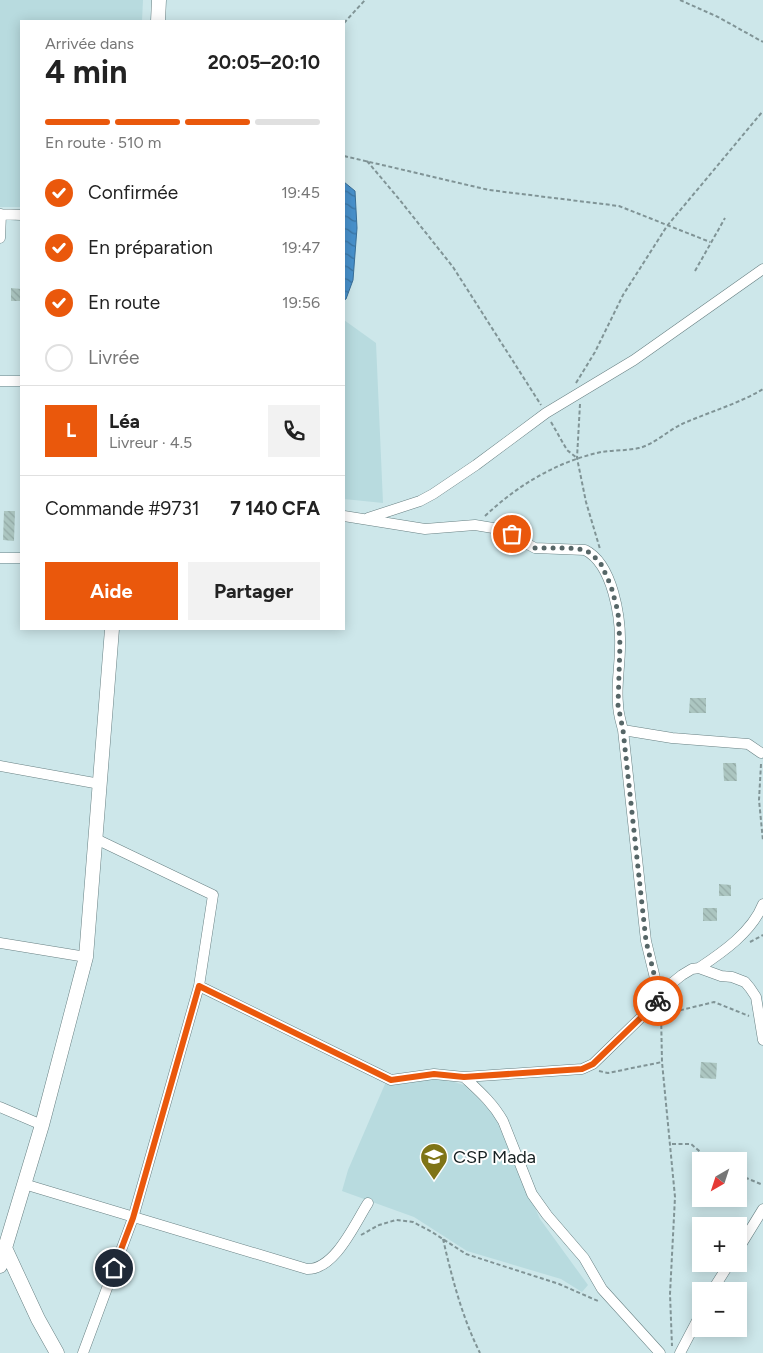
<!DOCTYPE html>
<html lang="fr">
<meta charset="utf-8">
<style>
:root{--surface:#fff;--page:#f2f2f2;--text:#222;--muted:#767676;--line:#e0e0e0;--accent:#ea580c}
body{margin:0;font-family:Figtree,sans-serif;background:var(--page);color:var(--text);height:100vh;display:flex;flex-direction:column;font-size:19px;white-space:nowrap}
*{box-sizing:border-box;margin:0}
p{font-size:16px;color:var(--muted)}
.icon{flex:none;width:28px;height:28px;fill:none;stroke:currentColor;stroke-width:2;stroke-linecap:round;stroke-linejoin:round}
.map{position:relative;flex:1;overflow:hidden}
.side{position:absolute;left:20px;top:20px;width:325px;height:610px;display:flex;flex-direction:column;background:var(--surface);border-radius:0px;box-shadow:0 2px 12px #0003}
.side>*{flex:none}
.needle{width:32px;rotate:219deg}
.controls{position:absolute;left:692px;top:1152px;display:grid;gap:10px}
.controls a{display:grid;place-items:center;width:55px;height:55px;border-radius:0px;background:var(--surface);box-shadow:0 2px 12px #0003;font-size:25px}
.pin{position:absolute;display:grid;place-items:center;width:42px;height:42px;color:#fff;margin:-21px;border:2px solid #fff;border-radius:50%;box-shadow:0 1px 5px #0007}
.courier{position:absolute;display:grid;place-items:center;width:50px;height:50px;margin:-25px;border:4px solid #ea580c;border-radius:50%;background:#fff;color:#222;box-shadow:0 1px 6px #0007}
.summary em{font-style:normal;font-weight:700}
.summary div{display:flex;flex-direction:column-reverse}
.summary{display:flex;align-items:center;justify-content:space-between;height:85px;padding:0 25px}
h1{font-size:32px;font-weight:700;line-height:38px}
.bar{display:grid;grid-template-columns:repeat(4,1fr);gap:8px 5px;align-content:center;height:60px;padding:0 25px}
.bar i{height:6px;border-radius:4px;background:var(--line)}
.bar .current{background:var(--accent)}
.bar p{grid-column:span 4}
.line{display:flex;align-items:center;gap:12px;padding:0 25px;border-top:1px solid var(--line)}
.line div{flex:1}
.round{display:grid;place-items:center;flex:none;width:52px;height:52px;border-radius:0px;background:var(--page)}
ol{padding:0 25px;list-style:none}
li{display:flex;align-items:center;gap:15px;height:55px}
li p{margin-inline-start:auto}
li .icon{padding:5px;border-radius:50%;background:var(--accent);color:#fff;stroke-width:4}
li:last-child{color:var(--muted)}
li i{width:28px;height:28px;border:2px solid var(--line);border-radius:50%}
.primary-button{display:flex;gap:10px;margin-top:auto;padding:10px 25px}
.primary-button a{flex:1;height:58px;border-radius:0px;background:var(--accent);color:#fff;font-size:20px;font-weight:700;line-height:58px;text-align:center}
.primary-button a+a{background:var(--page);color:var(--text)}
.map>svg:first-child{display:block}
</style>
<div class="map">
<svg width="763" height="1353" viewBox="0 0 763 1353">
<defs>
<pattern id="water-waves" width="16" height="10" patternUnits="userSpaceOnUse" patternTransform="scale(1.25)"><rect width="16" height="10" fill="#4891cc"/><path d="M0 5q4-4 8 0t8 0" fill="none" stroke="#3b76a5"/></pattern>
<pattern id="building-back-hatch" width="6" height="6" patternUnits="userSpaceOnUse" patternTransform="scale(1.25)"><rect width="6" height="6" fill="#acc6c1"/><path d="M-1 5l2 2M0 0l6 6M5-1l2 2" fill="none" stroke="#93aaa6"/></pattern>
</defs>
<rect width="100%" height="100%" fill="#cde7ea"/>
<!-- built -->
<path fill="#b8dbdf" d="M 0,0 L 143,0 L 142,21 L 21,21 L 21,207 L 0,207 Z
M 344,320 L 376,343 L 383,503 L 344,499 Z
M 438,1077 L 464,1085 L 493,1113 L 540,1219 L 588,1285 L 582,1292 L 561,1279 L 467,1251 L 414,1217 L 342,1191 L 348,1170 L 385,1084 Z"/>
<!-- water -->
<path fill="url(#water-waves)" stroke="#396f99" d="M 344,182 L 355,191 L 357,228 L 353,280 L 346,299 L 344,300 Z"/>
<!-- building -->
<path fill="url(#building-back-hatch)" d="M 11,288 L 21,289 L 21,301 L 11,301 Z
M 4,511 L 15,511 L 14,541 L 3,540 Z
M 690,698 L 706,698 L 706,713 L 689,713 Z
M 723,763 L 736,763 L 737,781 L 724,781 Z
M 719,884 L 731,885 L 731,896 L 719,896 Z
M 703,908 L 717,908 L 717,921 L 703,921 Z
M 701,1062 L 717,1063 L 716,1079 L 700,1078 Z"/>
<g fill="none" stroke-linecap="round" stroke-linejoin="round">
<defs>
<path id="minor" d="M 0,214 L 21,215
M 0,238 L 1,214
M 0,381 L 21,381
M 344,516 L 425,529 L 475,525 L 499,529 L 535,548 L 585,550 C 613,564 621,618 620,647 C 620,666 616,685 618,704 C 618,713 621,722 623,730 L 646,941 L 660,999
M 368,518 L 420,501 L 433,494 L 476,465 L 546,413 L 634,360 L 763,269
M 0,558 L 21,558
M 623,730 L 672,738 L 748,744 L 761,753
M 0,766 L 100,784
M 0,943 L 86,957
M 699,968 C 723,952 752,932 763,904
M 199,986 L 391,1080 L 434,1074 L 464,1077 L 582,1069 L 593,1064 L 660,999 L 672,983 L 682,975 L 692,969 L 699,968 L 721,976 L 732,977 L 745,982 L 750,988 L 756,997 L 763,1040
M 464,1077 C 479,1091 493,1103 503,1121 L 532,1194 L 547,1215 L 584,1258 L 602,1289 L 660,1353
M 0,1107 L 42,1125
M 24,1184 L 307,1269 C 335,1270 355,1223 368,1203
M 739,1248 L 763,1209
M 712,1291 L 729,1264
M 83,1353 L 133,1218 L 172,1081 L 199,986 L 213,895 L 96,839
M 680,1353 L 701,1313"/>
<path id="tertiary" d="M 158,21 L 159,0
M 0,1266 L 5,1248
M 57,1353 L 38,1319 L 5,1248 L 42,1125 L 86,957 L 112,629"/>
</defs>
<!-- minor casing -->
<use href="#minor" stroke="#688083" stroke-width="11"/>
<!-- tertiary casing -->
<use href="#tertiary" stroke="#688083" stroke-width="15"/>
<!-- path -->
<path stroke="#809496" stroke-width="2" stroke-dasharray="4 2.5" stroke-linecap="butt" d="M 680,0 L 718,17 L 763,42
M 344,23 L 365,0
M 344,156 L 489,190 L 619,206 L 710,242
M 367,161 L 399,199 L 453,267 L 541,405
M 695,271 L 725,218
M 576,383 L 595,352 L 623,295 L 667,226 L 763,111
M 580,404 L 577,458 L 586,502 L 600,549
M 551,422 L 567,450 L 577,458
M 485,516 C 518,485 556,462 601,452 C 613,450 626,451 639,448 C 653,445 669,430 682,424 C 709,412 738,404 763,389
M 761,764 L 759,800 L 763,841
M 750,942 L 763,935
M 661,1012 L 662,1062 L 675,1197 L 670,1294 L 672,1346
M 661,1015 L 714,1002 L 749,1016
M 599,1071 L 608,1073 L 662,1062
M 672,1144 L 691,1144 L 711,1161
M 739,1175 L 763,1185
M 361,1235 L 379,1225 L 396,1220 L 413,1222 L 432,1232 L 466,1254 L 559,1284 L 598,1301
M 443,1239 C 452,1278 462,1317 480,1353"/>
<!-- minor -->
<use href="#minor" stroke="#fff" stroke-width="10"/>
<!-- tertiary -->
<use href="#tertiary" stroke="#fff" stroke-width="14"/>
</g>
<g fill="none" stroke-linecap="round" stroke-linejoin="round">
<!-- done -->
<path stroke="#566667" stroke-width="5" stroke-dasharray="0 9" d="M 512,534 L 535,548 L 570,548 L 585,550 L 592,554 L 601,564 L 611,586 L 618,612 L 620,645 L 618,705 L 623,730 L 646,941 L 660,999 L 658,1001"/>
<!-- route -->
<path stroke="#ea580c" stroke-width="6" d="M 114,1268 L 133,1218 L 199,986 L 391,1080 L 434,1074 L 464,1077 L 582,1069 L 593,1064 L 658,1001"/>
</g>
<!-- icons -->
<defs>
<symbol id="school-pin" viewBox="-11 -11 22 30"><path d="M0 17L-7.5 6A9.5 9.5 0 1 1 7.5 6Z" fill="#7f7416" stroke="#fff"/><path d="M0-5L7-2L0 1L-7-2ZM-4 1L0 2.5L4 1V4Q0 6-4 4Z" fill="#fff"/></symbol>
</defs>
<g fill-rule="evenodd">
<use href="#school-pin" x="418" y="1141" width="32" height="43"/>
</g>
<g text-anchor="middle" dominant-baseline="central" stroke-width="4" stroke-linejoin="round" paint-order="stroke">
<!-- poi labels -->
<g font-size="18" fill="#162021" stroke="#fff" text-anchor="start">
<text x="453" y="1157">CSP Mada</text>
</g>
</g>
</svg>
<div class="controls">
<a><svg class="needle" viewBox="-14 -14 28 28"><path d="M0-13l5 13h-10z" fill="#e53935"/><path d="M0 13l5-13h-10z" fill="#767676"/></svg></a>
<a>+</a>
<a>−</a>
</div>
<div class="pin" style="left:512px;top:534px;background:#ea580c"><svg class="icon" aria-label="bag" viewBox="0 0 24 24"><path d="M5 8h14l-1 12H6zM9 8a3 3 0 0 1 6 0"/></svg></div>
<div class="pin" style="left:114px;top:1268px;background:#1f2937"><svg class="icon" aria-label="home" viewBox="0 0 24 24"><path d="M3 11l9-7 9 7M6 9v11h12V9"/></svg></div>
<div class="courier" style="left:658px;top:1001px"><svg class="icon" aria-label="bike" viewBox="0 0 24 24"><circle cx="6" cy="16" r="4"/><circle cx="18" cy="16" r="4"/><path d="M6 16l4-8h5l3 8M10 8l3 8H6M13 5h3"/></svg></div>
<section class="side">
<div class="summary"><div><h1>4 min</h1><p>Arrivée dans</p></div><em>20:05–20:10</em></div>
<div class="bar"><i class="current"></i><i class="current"></i><i class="current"></i><i></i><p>En route · 510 m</p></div>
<ol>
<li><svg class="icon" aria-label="check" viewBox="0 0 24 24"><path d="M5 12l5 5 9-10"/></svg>Confirmée<p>19:45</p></li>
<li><svg class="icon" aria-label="check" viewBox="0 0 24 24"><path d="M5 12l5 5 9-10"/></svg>En préparation<p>19:47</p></li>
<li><svg class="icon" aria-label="check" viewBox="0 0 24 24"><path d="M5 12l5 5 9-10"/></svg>En route<p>19:56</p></li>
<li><i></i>Livrée</li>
</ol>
<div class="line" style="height:90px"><b class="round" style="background:var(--accent);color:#fff">L</b><div><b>Léa</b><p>Livreur · 4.5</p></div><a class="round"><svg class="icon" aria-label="phone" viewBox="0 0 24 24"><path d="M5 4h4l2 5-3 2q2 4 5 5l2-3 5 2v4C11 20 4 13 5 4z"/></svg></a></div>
<div class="line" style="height:65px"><div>Commande #9731</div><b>7 140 CFA</b></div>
<div class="primary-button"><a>Aide</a><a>Partager</a></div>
</section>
</div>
